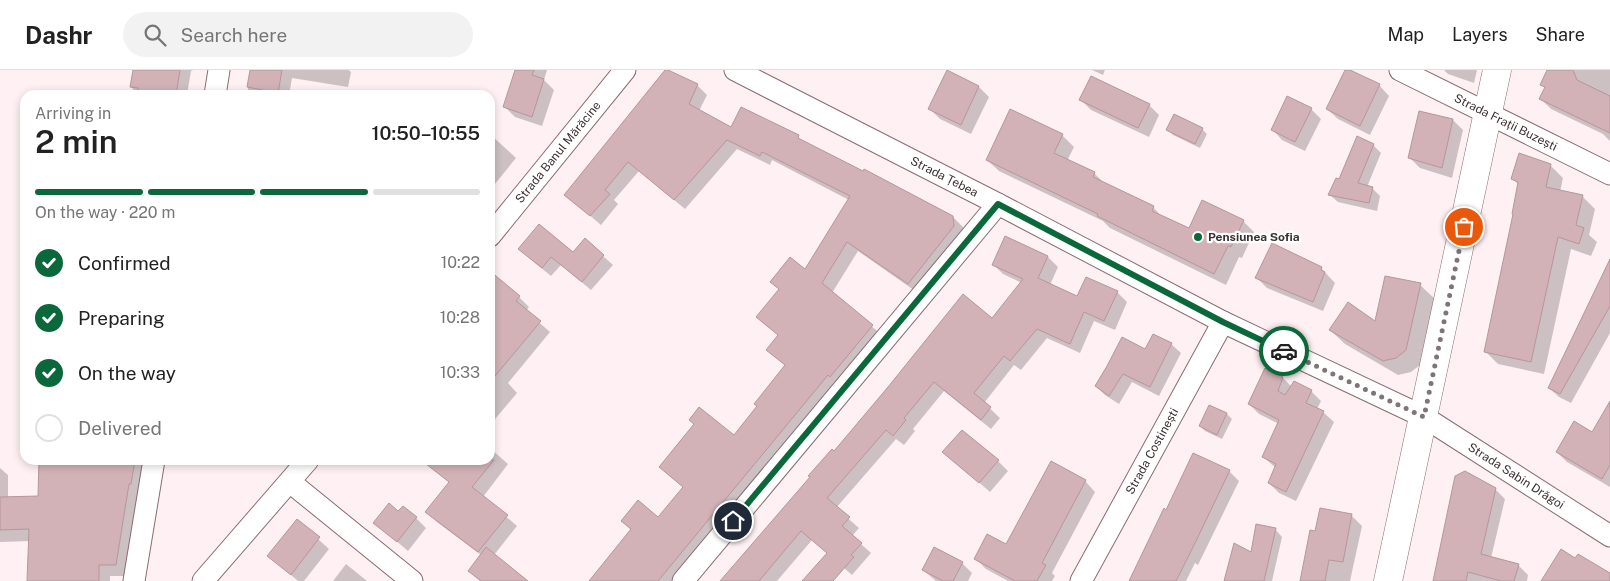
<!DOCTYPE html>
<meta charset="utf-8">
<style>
:root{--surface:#fff;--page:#f2f2f2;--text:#222;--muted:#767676;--line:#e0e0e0;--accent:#0b683b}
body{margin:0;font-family:"Public Sans",sans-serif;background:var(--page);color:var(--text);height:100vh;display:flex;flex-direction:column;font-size:19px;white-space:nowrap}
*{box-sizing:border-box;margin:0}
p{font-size:16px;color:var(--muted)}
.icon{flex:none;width:28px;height:28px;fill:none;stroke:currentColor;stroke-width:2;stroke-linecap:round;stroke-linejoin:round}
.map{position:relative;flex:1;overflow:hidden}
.sheet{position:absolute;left:20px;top:20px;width:475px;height:375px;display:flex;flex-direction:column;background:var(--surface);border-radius:15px;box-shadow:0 2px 8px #0003}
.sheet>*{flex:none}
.pin{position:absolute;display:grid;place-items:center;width:42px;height:42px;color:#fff;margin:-21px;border:2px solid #fff;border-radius:50%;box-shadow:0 1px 5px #0007}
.courier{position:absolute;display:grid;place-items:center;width:50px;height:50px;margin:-25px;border:4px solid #0b683b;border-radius:50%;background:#fff;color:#222;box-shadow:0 1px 6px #0007}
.headline em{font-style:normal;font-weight:600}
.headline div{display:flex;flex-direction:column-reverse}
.headline{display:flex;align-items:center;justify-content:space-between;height:85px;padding:0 15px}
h1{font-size:32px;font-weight:600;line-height:38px}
.bar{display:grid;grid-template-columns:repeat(4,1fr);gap:8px 5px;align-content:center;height:60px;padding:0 15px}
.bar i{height:6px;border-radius:4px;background:var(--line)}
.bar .current{background:var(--accent)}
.bar p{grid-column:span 4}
ol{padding:0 15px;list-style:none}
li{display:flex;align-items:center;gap:15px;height:55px}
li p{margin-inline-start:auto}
li .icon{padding:5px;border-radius:50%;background:var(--accent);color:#fff;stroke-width:4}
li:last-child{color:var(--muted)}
li i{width:28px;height:28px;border:2px solid var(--line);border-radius:50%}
header{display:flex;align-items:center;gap:30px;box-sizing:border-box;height:70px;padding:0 25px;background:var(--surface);border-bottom:1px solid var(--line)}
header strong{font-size:24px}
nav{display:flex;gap:28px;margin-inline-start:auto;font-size:18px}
.search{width:350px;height:45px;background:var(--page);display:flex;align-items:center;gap:12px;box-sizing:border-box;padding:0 18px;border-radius:28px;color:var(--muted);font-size:19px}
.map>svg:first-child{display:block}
</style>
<header>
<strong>Dashr</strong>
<div class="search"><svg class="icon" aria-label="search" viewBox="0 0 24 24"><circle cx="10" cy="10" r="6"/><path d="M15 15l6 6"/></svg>Search here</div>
<nav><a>Map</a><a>Layers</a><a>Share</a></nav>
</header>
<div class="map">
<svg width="1610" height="511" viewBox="0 0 1610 511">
<rect width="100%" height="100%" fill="#fff1f3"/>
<!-- shadow -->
<path fill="#0003" d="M 134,0 L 193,0 L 191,1 L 187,25 L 138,25 L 131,17 Z
M 251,0 L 349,0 L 351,2 L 348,17 L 292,8 L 289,25 L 247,25 Z
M 517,0 L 547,0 L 544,10 L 554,20 L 542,56 L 515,47 L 505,37 Z
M 1092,0 L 1105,0 L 1103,5 Z
M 1347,0 L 1379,15 L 1389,26 L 1370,65 L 1338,49 L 1327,39 Z
M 1444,0 L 1477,0 L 1474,13 L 1448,4 Z
M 1548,0 L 1610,0 L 1610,71 L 1603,64 L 1551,39 L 1541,29 L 1546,19 L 1541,14 Z
M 697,15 L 707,25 L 699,41 L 732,58 L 798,67 L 804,73 L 953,147 L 963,157 L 963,166 L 918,223 L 858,181 L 832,223 L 882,265 L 676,511 L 590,511 L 631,460 L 623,451 L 659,449 L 684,418 L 660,397 L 734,367 L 758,337 L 786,296 L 768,279 L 779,266 L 780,220 L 771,212 L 805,201 L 849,130 L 772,90 L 770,95 L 737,79 L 685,139 L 639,101 L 614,130 L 618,134 L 601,155 L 566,125 Z
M 979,17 L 989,27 L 971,64 L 940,49 L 930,39 Z
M 1081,30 L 1149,35 L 1159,45 L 1149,67 L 1091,40 Z
M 1311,39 L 1321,49 L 1305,81 L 1282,70 L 1272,59 Z
M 1010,41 L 1062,65 L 1074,77 L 1067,91 L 1094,103 L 1105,114 L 1153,137 L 1163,148 L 1189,160 L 1243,151 L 1254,162 L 1242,188 L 1239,187 L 1226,215 L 1110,158 L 1103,151 L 999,101 L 987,90 Z
M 1453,50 L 1463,60 L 1452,108 L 1420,98 L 1410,88 Z
M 1202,59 L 1207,64 L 1200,78 L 1173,65 L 1168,60 Z
M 490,64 L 516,88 L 490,120 Z
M 1373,75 L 1381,83 L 1367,117 L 1372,118 L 1380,126 L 1377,141 L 1338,132 L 1330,125 L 1340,110 Z
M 1550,95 L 1563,108 L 1560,122 L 1582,126 L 1595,139 L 1589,165 L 1597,172 L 1591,186 L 1571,179 L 1544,304 L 1498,294 L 1485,281 L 1519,115 L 1513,109 Z
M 1005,168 L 1048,187 L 1058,197 L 1050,215 L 1077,228 L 1117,222 L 1127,232 L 1115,260 L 1094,251 L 1080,283 L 1047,268 L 1021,300 L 1014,295 L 984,333 L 1000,348 L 991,359 L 944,321 L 913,359 L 915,361 L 904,375 L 896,369 L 836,438 L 859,458 L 852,466 L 871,483 L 852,505 L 812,470 L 777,511 L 722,511 L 834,382 L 992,250 L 1022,213 L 1003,204 L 993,194 Z
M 585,170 L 613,195 L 591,220 L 561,195 L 551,206 L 529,188 L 573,184 Z
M 1610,191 L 1610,263 L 1571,333 L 1559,327 L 1549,318 Z
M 1321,198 L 1335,213 L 1323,241 L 1267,218 L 1257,208 Z
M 490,215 L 519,227 L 529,237 L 526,241 L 550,262 L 508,313 L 517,323 L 490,355 Z
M 1420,215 L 1435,229 L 1420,295 L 1411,302 L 1398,305 L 1345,274 L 1330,260 L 1375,253 Z
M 1171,274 L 1181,283 L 1159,326 L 1132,312 L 1119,334 L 1105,325 L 1096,316 L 1145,281 Z
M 1283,308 L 1292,317 L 1311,321 L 1321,331 L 1317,339 L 1323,342 L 1334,352 L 1296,431 L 1279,423 L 1269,413 L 1276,398 L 1263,387 L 1279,354 L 1259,344 L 1249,334 Z
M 1210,336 L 1227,344 L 1232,349 L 1222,369 L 1205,361 L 1200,356 Z
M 1610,374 L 1610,417 L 1567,392 L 1557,382 Z
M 490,378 L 508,394 L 483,427 L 517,456 L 494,485 L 526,511 L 480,511 L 469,501 L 481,485 L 437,452 L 427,442 L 450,413 L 429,395 L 434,390 L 490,390 Z
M 944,382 L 998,391 L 1008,401 L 990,422 Z
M 64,390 L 148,390 L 128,506 L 110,506 L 110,511 L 28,511 L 30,471 L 0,472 L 0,398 L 8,405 L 8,428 L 40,427 Z
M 226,390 L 242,390 L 242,393 Z
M 1051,393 L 1085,411 L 1095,422 L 1052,503 L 1055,506 L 1052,511 L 1008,511 L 986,499 L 976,489 L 1007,476 Z
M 1229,401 L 1239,411 L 1198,495 L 1195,493 L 1186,511 L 1129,511 L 1167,441 Z
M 1495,419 L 1505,429 L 1491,488 L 1518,495 L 1528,505 L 1527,511 L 1434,511 Z
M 1352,446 L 1362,456 L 1350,511 L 1301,511 L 1316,462 Z
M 416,448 L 426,458 L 408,481 L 375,453 Z
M 297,450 L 329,479 L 304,511 L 298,511 L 269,486 Z
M 1275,459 L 1282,467 L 1272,511 L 1225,511 Z
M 962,493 L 972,503 L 968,511 L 936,511 L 923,500 Z
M 346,494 L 367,511 L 333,511 Z"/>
<!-- building -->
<path fill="#d2b2b7" stroke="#b5969b" d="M 133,0 L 180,0 L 176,25 L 137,25 L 138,18 L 130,17 Z
M 250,0 L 282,0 L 278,23 L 247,17 Z
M 515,0 L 534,0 L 532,5 L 544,9 L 532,47 L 503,37 Z
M 665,0 L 668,0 L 698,14 L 689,34 L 731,57 L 741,37 L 799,65 L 798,68 L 863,101 L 864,99 L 953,146 L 954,156 L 908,214 L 847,172 L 822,213 L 873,255 L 830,307 L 828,305 L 658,511 L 589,511 L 631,459 L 621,451 L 638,430 L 658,447 L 683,417 L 659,397 L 694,354 L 689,350 L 699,337 L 734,365 L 757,336 L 754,334 L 785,295 L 766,280 L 778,265 L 756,247 L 779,219 L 770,212 L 790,187 L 805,199 L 850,126 L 762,82 L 760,86 L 727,70 L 674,130 L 628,92 L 605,120 L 610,124 L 590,146 L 564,125 Z
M 947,0 L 979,16 L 961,55 L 928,39 Z
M 1345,0 L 1350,0 L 1380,14 L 1360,56 L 1326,39 Z
M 1547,0 L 1573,0 L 1577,10 L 1610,26 L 1610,63 L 1539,29 L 1545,17 L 1540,15 Z
M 1091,6 L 1150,34 L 1138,58 L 1079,30 Z
M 1287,26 L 1312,38 L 1295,72 L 1271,60 Z
M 1010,39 L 1063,64 L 1054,83 L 1095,102 L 1093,107 L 1154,136 L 1152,141 L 1189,158 L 1202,130 L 1244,150 L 1231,177 L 1228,176 L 1214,204 L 1097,146 L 1098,144 L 986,90 Z
M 1419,41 L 1453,49 L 1442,98 L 1408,88 Z
M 1174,44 L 1203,58 L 1195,74 L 1166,60 Z
M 1357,66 L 1374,74 L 1358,113 L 1373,117 L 1369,133 L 1328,125 L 1336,108 L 1339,109 Z
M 1519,83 L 1551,94 L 1546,117 L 1583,125 L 1576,155 L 1584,158 L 1579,174 L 1558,167 L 1531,292 L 1484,282 L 1513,144 L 1512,144 L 1518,112 L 1511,109 Z
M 539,154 L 573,182 L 585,168 L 604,185 L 582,212 L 551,187 L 542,198 L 518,179 Z
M 1005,166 L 1048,186 L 1038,208 L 1077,226 L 1086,207 L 1118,221 L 1104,251 L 1084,242 L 1070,274 L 1037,259 L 1010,291 L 1004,286 L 974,323 L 991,337 L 981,350 L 934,312 L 904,348 L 906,350 L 893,366 L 886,360 L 827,428 L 850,447 L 842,456 L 862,473 L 851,485 L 854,487 L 833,511 L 802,511 L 827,483 L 801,461 L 759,511 L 720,511 L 810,407 L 808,406 L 832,379 L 834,381 L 888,317 L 963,224 L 992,248 L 1023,209 L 992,195 Z
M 1272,173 L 1322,197 L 1321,200 L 1325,202 L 1313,232 L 1255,208 Z
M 1610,189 L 1610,236 L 1560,324 L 1548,318 Z
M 490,201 L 520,226 L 516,231 L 541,251 L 490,312 Z
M 1385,206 L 1421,213 L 1406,280 L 1396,288 L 1383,291 L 1329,260 L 1348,232 L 1375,251 Z
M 1153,264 L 1172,273 L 1150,317 L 1123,304 L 1109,326 L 1095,316 L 1107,296 L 1122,267 L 1145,279 Z
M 1265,298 L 1283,307 L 1278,321 L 1285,325 L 1294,311 L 1312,320 L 1306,333 L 1324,341 L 1286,422 L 1268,413 L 1276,394 L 1262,387 L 1279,350 L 1248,334 Z
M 1610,331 L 1610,395 L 1602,409 L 1556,382 L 1574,351 L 1592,362 Z
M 1209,335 L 1227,343 L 1217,365 L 1199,356 Z
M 962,360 L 999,390 L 979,413 L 942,382 Z
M 1193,383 L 1230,400 L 1196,471 L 1176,511 L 1129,511 L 1164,438 L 1166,440 Z
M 39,390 L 135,390 L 131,414 L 129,414 L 116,495 L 99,495 L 99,511 L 27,511 L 29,459 L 0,460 L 0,427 L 38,426 Z
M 421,390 L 494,390 L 472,417 L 508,445 L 478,482 L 425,442 L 449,412 Z
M 1051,391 L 1086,410 L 1042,493 L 1046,495 L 1037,511 L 1015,511 L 974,489 L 987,464 L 1006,474 Z
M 1465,401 L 1496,418 L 1481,484 L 1519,494 L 1514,511 L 1501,511 L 1468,502 L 1466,511 L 1433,511 L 1455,406 Z
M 389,433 L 398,441 L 403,436 L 417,447 L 397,472 L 373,453 Z
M 1320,438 L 1352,444 L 1343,492 L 1329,490 L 1325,511 L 1300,511 L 1310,460 L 1315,461 Z
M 297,449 L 320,467 L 291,505 L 267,486 Z
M 1256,454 L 1276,458 L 1264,511 L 1224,511 L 1234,473 L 1251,482 Z
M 486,477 L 528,511 L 481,511 L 468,501 Z
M 934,477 L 963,492 L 953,511 L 943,511 L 922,500 Z
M 1561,479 L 1575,488 L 1578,484 L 1610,503 L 1610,511 L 1541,511 Z"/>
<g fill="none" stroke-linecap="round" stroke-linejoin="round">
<defs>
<g id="street">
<path id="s1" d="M 735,0 L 998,134 L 1223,252 L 1424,347 L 1610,466"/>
<path id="s2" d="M 1400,0 L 1610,104"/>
<path d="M 215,25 L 219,0"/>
<path id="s3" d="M 490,166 L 625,0"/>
<path d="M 290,412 L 412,511"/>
<path d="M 134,511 L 154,390"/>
<path d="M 203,511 L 308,390"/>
<path d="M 683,511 L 998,134"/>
<path id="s4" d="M 1081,511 L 1223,252"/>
</g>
<path id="secondary" d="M 1388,511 L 1497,0"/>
</defs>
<!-- street casing -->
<use href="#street" stroke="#8a6c71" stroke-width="23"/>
<!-- secondary casing -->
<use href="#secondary" stroke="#8a6c71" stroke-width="29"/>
<!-- street -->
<use href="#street" stroke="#fff" stroke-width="21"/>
<!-- secondary -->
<use href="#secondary" stroke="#fff" stroke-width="28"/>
</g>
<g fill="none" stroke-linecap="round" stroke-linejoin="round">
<!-- done -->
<path stroke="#807476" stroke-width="5" stroke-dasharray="0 9" d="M 1284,281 L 1424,347 L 1464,157"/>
<!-- route -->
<path stroke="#0b683b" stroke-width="6" d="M 733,451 L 998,134 L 1223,252 L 1284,281"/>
</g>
<!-- markers -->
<circle fill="#0b683b" stroke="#fff" stroke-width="2" cx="1198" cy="167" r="5"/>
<g text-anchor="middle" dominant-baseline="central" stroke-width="4.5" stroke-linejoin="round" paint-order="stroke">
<!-- street labels -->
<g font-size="12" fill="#3c3032" stroke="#fff">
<text stroke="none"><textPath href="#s2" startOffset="118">Strada Frații Buzești</textPath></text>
<text stroke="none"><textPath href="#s3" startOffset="108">Strada Banul Mărăcine</textPath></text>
<text stroke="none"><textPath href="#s1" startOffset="235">Strada Țebea</textPath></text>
<text stroke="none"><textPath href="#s4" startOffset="148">Strada Costinești</textPath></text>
<text stroke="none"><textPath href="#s1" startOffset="881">Strada Sabin Drăgoi</textPath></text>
</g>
<!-- poi labels -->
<g font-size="12" font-weight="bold" fill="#3c3032" stroke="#fff" text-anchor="start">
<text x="1208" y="167">Pensiunea Sofia</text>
</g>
</g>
</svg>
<div class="pin" style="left:1464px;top:157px;background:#ea580c"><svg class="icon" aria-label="bag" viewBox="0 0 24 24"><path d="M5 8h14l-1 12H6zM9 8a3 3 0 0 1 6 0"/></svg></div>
<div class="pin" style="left:733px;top:451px;background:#1f2937"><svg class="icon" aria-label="home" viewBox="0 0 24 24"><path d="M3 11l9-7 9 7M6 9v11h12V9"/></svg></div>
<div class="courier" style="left:1284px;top:281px"><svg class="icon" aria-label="car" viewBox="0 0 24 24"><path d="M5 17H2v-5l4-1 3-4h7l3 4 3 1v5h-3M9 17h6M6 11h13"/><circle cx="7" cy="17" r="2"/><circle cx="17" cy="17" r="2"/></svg></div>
<section class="sheet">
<div class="headline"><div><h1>2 min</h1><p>Arriving in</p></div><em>10:50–10:55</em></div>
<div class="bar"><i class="current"></i><i class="current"></i><i class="current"></i><i></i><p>On the way · 220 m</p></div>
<ol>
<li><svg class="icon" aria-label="check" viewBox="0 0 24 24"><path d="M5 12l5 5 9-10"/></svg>Confirmed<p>10:22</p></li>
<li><svg class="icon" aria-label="check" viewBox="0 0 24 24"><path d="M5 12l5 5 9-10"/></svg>Preparing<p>10:28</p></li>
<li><svg class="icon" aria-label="check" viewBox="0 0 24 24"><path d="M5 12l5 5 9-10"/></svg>On the way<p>10:33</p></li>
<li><i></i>Delivered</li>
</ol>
</section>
</div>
